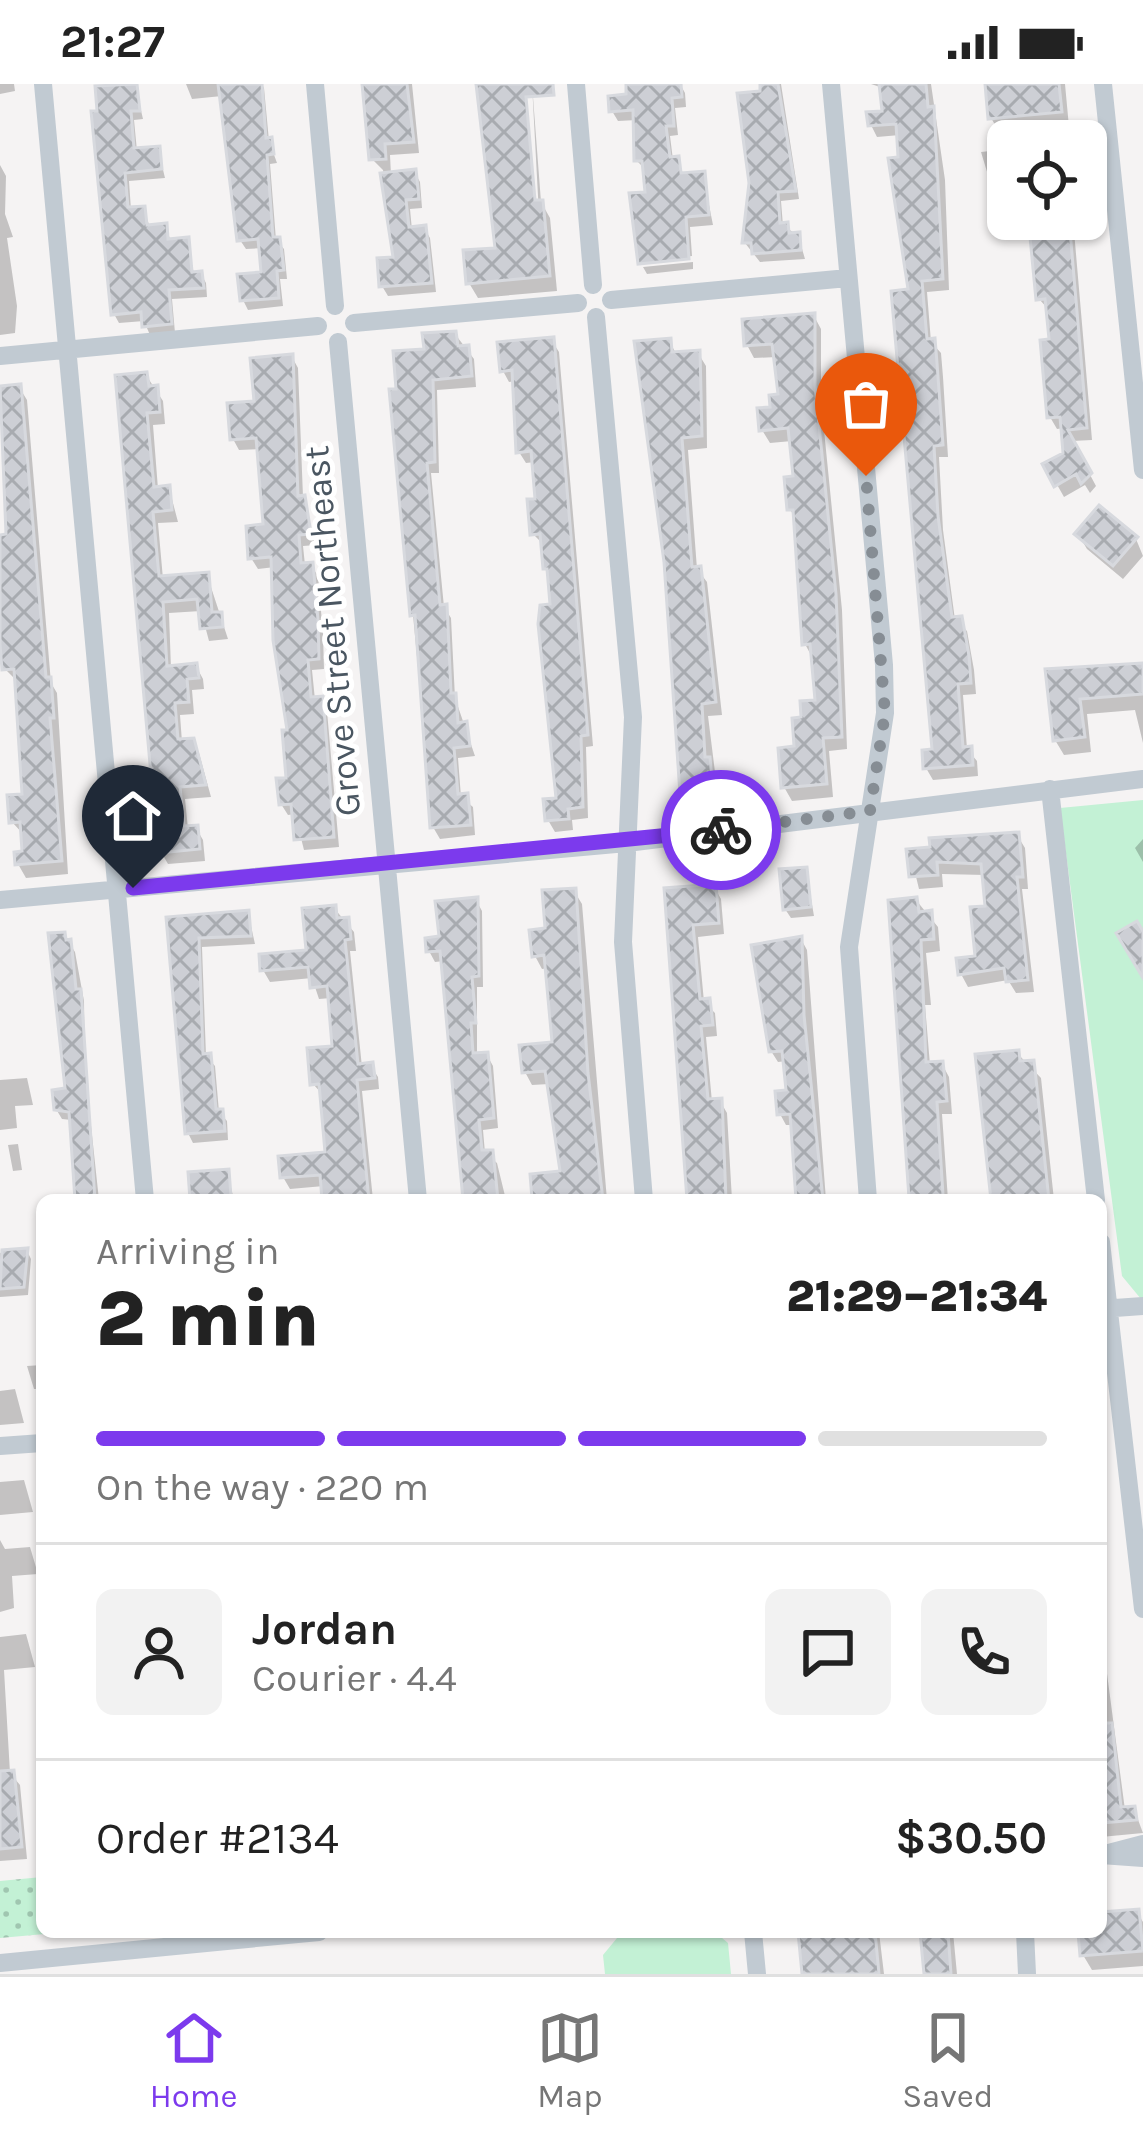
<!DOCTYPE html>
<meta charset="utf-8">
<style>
:root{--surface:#fff;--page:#f2f2f2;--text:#222;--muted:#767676;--line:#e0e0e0;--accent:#7c3aed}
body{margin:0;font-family:Karla,sans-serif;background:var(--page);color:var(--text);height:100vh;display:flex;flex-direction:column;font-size:45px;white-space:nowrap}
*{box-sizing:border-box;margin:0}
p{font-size:39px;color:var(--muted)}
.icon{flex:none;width:66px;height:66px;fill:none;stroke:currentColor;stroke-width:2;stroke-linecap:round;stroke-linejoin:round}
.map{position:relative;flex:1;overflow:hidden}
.drawer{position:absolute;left:36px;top:1110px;width:1071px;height:744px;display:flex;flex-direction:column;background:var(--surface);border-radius:18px;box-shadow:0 3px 9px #0004}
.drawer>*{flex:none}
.tools{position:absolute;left:987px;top:36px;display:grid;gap:24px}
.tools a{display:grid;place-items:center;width:120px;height:120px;border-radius:18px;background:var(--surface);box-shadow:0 3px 9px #0004;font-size:60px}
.pin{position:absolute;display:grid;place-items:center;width:102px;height:102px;color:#fff;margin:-123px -51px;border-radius:50% 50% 50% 0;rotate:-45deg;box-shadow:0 0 12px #0007}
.pin .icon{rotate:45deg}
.courier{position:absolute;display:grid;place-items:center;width:120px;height:120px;margin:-60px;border:9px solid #7c3aed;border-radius:50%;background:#fff;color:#222;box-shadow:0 3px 15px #0007}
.headline em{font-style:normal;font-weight:800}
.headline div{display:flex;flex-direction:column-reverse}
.headline{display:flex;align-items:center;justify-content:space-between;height:204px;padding:0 60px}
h1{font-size:78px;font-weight:800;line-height:90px}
.bar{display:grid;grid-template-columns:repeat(4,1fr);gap:18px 12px;align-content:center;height:144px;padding:0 60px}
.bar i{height:15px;border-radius:9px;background:var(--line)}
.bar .active{background:var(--accent)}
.bar p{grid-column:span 4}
.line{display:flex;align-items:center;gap:30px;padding:0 60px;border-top:3px solid var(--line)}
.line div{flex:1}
.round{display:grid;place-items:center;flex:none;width:126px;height:126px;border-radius:18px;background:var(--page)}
.status{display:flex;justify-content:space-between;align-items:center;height:84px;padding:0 60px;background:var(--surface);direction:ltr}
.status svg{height:33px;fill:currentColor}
.menu{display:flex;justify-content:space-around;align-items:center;height:168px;border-top:3px solid var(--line);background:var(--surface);font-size:33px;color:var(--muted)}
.menu a{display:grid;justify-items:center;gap:6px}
.menu .active{color:var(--accent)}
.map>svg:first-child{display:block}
</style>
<div class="status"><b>21:27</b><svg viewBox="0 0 49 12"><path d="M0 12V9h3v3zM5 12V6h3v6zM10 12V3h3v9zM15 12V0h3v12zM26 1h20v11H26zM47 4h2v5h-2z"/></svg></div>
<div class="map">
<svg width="1143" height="1890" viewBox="0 0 1143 1890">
<defs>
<pattern id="garden-dots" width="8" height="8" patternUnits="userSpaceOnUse" patternTransform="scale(3)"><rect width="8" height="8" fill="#c3f1d5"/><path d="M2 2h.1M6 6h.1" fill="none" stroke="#a0c6b0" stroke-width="1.8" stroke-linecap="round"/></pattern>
<pattern id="building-cross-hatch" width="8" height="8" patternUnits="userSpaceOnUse" patternTransform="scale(3)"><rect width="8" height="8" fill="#cdcfd5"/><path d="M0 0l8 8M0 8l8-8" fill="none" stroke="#a8abb0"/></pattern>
</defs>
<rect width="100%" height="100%" fill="#f5f3f3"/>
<!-- green -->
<path fill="#c3f1d5" d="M 1143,716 L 1143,1215 L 1141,1215 L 1122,1192 L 1060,724 Z
M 622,1848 L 715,1848 L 728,1859 L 731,1890 L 605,1890 L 603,1871 Z"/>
<!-- garden -->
<path fill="url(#garden-dots)" d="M 42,1793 L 42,1848 L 67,1848 L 0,1854 L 0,1797 Z"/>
<!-- shadow -->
<path fill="#0003" d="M 0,0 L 14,0 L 15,7 L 0,10 Z
M 186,0 L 262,0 L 264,4 L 269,57 L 277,79 L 270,80 L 276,156 L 284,165 L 287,195 L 280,195 L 283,222 L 248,226 L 243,216 L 264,191 L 262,164 L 246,165 L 240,156 L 222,12 L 192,15 Z
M 366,0 L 412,0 L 419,69 L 390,71 L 391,91 L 415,89 L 420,98 L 422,124 L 410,125 L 412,146 L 424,144 L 430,154 L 436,208 L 388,212 L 382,202 L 396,176 L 383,86 L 372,75 Z
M 483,0 L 524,0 L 533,132 L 539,131 L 532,0 L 541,118 L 550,134 L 557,207 L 478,214 L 469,199 L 499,166 Z
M 629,0 L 680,0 L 685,9 L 686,23 L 675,24 L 678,51 L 670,52 L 673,76 L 677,76 L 684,92 L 703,91 L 713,141 L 690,143 L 692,172 L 641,177 L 646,86 L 637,77 L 637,36 L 618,37 L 612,27 L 630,13 Z
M 761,0 L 781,0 L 799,115 L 781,117 L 783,142 L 798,151 L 805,175 L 760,178 L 745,159 Z
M 871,0 L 931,0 L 945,96 L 949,206 L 927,208 L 931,258 L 941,269 L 943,293 L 948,373 L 939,373 L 943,446 L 955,536 L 967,547 L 974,586 L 976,610 L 963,611 L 967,665 L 977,677 L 978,692 L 933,696 L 926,684 L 936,668 L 902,75 L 900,51 L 877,53 L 871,41 L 885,30 L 883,4 Z
M 988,0 L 1065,0 L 1069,43 L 1000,49 L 991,34 Z
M 135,1 L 143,35 L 134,36 L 137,67 L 158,65 L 165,94 L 129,97 L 131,126 L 143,125 L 150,143 L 165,142 L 171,157 L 187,156 L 194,190 L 201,190 L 206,199 L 207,213 L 172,215 L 175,249 L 150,251 L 144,237 L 119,239 L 114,230 L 94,30 Z
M 1008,65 L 1008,100 L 991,101 L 981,68 Z
M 0,81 L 6,92 L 5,130 L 13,153 L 7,154 L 17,222 L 15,249 L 0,251 Z
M 1045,135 L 1073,135 L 1092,356 L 1072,357 L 1096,402 L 1090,409 L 1085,401 L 1064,413 L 1046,381 L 1066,370 L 1064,344 L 1057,345 L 1050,333 L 1053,258 L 1049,226 L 1039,215 Z
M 693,178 L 693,185 L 647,190 L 643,183 Z
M 814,232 L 821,245 L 821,316 L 842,526 L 847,665 L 829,667 L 833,713 L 792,717 L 784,703 L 805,636 L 818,619 L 812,573 L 805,560 L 797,438 L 790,425 L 796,395 L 792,357 L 770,359 L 762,346 L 781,313 L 776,273 L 754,274 L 747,261 Z
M 455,250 L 474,275 L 476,303 L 437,306 L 439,389 L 431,389 L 444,523 L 451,534 L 455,614 L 475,672 L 458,674 L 461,713 L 473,723 L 475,751 L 440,755 L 433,743 L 392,308 L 399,307 L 427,268 Z
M 552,257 L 559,268 L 593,662 L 586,663 L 588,734 L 572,736 L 573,746 L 555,748 L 548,736 L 559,716 L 541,540 L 554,523 L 544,461 L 533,450 L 539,417 L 535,378 L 526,379 L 519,368 L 516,297 L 509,298 L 503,287 Z
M 669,257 L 677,271 L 698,269 L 706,282 L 707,364 L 688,366 L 697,485 L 707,498 L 722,631 L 708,632 L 719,720 L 690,722 L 683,709 Z
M 292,273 L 298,284 L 303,413 L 316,461 L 303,462 L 305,481 L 311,481 L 318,492 L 323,550 L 324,585 L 312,586 L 315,616 L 321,615 L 327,627 L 339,763 L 304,766 L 295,730 L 288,731 L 281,720 L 289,696 L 290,649 L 275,483 L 258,485 L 251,474 L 266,443 L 260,365 L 239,366 L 233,355 Z
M 146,291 L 163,317 L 165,340 L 153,341 L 158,405 L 169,404 L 178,438 L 158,439 L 163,495 L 207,491 L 228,555 L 209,557 L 201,527 L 169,529 L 171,585 L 196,582 L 203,595 L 204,605 L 192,606 L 194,630 L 180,631 L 182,658 L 192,657 L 199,669 L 211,713 L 185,715 L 188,745 L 196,744 L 203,756 L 205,777 L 168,780 L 161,768 Z
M 19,303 L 27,316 L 51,599 L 57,609 L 68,790 L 26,794 L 18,780 L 25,770 L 24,751 L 12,738 L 25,713 L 18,598 L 5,585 L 0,477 L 0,454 L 10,453 L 0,305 Z
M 1078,450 L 1136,455 L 1143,472 L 1123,495 L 1087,465 Z
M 1143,582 L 1143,659 L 1135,626 L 1087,630 L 1091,668 L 1064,671 L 1055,656 L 1048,588 Z
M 1017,751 L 1025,764 L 1028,805 L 1022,805 L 1034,908 L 1016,909 L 1008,896 L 968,903 L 961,890 L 978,875 L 988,824 L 985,791 L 942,790 L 943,803 L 919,805 L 910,768 Z
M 1143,755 L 1143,778 L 1135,764 Z
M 806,786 L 814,832 L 791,834 L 785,825 Z
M 714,803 L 721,815 L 724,850 L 698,853 L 704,918 L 715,929 L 717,952 L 706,953 L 712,1018 L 720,1017 L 727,1029 L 732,1116 L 690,1116 L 667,807 Z
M 574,807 L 582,820 L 607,1116 L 537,1116 L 563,1090 L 549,1000 L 532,1001 L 525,988 L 555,961 L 548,884 L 542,885 L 535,872 Z
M 476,816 L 482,827 L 483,903 L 477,903 L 477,972 L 487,971 L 493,982 L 498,1044 L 483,1046 L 485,1069 L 497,1079 L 506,1116 L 466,1116 L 444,877 L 435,878 L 429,867 Z
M 916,816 L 938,843 L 940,867 L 926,869 L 931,921 L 925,921 L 930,981 L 942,980 L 949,993 L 952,1030 L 942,1030 L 948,1116 L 914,1116 L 891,818 Z
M 334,824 L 354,848 L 356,867 L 350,867 L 362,983 L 371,982 L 378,993 L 379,1005 L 362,1007 L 373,1116 L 325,1116 L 324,1102 L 290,1105 L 283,1093 L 328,1071 L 323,1011 L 313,1000 L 335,964 L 331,914 L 319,915 L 312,894 L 270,898 L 263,886 L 309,869 Z
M 248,829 L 255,860 L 202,863 L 206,972 L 215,982 L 219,1028 L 227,1037 L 228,1056 L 193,1059 L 188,1049 L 169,836 Z
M 64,851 L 75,868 L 84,917 L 85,986 L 99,1116 L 79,1116 L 72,1036 L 62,1035 L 56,1025 L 68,1007 Z
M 801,855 L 807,866 L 826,1116 L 800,1116 L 794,1041 L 786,1041 L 780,1030 L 789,1009 L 786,977 L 778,978 L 771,967 Z
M 1017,969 L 1041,994 L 1054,1116 L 993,1116 Z
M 27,994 L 33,1021 L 15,1022 L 17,1044 L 0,1046 L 0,996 Z
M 18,1060 L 22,1086 L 13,1087 L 8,1061 Z
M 227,1088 L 234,1116 L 193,1116 L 191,1091 Z
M 27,1167 L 31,1175 L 28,1211 L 0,1213 L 0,1169 Z
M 42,1281 L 42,1305 L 34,1305 L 27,1282 Z
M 15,1305 L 24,1339 L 0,1341 L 0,1307 Z
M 24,1396 L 33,1428 L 0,1431 L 0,1398 Z
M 0,1456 L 5,1465 L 30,1463 L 38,1490 L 12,1492 L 14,1524 L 0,1528 Z
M 1101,1544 L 1125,1726 L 1134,1725 L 1143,1749 L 1101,1753 Z
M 26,1550 L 35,1583 L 4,1586 L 10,1689 L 20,1701 L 27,1775 L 0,1777 L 0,1553 Z
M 1137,1828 L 1143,1838 L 1143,1882 L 1092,1886 L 1083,1871 L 1081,1848 L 1101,1848 L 1101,1831 Z
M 801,1848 L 879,1848 L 884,1890 L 805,1890 Z
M 923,1848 L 953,1848 L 957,1890 L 927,1890 Z"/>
<!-- building -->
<path fill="url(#building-cross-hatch)" stroke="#d7d9de" stroke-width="3" d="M 137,0 L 140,27 L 131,27 L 134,64 L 160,62 L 162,85 L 125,89 L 128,123 L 145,122 L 147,141 L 167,139 L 168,155 L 189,153 L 192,188 L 202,187 L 204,204 L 169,206 L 172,240 L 142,243 L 141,228 L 111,231 L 91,27 L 97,27 L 95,2 Z
M 218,0 L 262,0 L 266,54 L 272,53 L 274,70 L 267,71 L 273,153 L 280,153 L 284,186 L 277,187 L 279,214 L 240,217 L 237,190 L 261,188 L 258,155 L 237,157 Z
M 362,0 L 407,0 L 414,58 L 385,60 L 386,75 L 369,76 Z
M 476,0 L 553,0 L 554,11 L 526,13 L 535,116 L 543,116 L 550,192 L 466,200 L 463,166 L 495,164 Z
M 626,0 L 681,0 L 682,13 L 672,14 L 674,42 L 666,42 L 670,73 L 679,72 L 681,89 L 705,87 L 709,131 L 686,133 L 689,175 L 638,180 L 629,109 L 645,108 L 642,77 L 634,77 L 633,26 L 609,28 L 608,12 L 626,10 Z
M 760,0 L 778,0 L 796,107 L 778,108 L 780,139 L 788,138 L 789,149 L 800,148 L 801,166 L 752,170 L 751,159 L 742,159 L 749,99 L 737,9 L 760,7 Z
M 879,0 L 926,0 L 928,23 L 934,22 L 943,195 L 922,197 L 927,255 L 935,254 L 937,279 L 943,361 L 934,362 L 938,432 L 952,533 L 962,532 L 969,572 L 971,599 L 958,600 L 963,663 L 972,662 L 973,681 L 923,685 L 922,666 L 932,665 L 891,207 L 908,205 L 888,74 L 898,73 L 896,40 L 868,42 L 866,28 L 882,27 Z
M 985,0 L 1059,0 L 1062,28 L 988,35 Z
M 416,85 L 419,115 L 406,116 L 409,143 L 426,141 L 432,199 L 379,203 L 377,174 L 393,173 L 380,89 Z
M 1042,135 L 1069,135 L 1087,344 L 1068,346 L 1092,389 L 1081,400 L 1076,390 L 1054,403 L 1042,380 L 1063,369 L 1060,333 L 1047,334 L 1040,256 L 1049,255 L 1045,215 L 1036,216 L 1030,153 L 1044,152 Z
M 815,229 L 815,301 L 836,510 L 842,653 L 823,654 L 827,700 L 781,704 L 778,664 L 794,662 L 792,634 L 801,633 L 800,617 L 815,616 L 810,560 L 802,561 L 793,426 L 787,426 L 784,393 L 793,392 L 788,344 L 759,347 L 757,324 L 770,323 L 769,311 L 778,310 L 772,260 L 744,262 L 742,235 Z
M 456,247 L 458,262 L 469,261 L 472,292 L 433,296 L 435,378 L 427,379 L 440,521 L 447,520 L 451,609 L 456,609 L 458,639 L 467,637 L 470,662 L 454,664 L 458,710 L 468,709 L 471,741 L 430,744 L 415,531 L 410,532 L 389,305 L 396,305 L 393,267 L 424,265 L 422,249 Z
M 554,253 L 588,651 L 581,652 L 583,723 L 568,725 L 569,735 L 545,737 L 543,715 L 556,714 L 538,540 L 540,521 L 550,520 L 547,485 L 543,485 L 540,450 L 530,451 L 527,415 L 535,415 L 531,367 L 516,369 L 512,286 L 500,288 L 497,258 Z
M 671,254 L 672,268 L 700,266 L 702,352 L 682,354 L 692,483 L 701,482 L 716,618 L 702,620 L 705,673 L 710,673 L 713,707 L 680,710 L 664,478 L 634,257 Z
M 293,270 L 298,412 L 305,411 L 311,450 L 299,451 L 301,479 L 313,478 L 318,536 L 319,575 L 308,576 L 311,613 L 323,612 L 334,753 L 294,756 L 291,720 L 279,721 L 276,694 L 286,694 L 282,646 L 287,646 L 273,556 L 271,473 L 248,475 L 246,442 L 263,440 L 256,354 L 230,356 L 227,319 L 254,317 L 250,274 Z
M 147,288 L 149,302 L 158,301 L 160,328 L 147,329 L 154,403 L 170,401 L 172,426 L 153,428 L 159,492 L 209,488 L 212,528 L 222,528 L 223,543 L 200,545 L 197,515 L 163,518 L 167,582 L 197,579 L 199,594 L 187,595 L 189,618 L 175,619 L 178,655 L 194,654 L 206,701 L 180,703 L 184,742 L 198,741 L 200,765 L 158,769 L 115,291 Z
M 21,300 L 46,593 L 51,593 L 54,634 L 50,634 L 62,777 L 15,781 L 14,768 L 22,767 L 20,738 L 9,739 L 7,711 L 22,710 L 14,585 L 2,586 L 0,560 L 0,451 L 6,450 L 0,302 Z
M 1099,421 L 1138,453 L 1113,482 L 1074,450 Z
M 1143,579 L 1143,610 L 1080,615 L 1085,653 L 1053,657 L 1045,585 Z
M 1019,748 L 1023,793 L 1017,793 L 1028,896 L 1006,898 L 1004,884 L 958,891 L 956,874 L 975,872 L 970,823 L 985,822 L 981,780 L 937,778 L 938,791 L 909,793 L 906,765 L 930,763 L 929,754 Z
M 807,783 L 811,823 L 783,826 L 779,785 Z
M 716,800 L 719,839 L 693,841 L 700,915 L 710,914 L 713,941 L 701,942 L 708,1015 L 722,1014 L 726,1116 L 687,1116 L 664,804 Z
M 576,804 L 588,989 L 603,1116 L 532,1115 L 530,1090 L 560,1087 L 545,987 L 522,989 L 519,961 L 552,958 L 544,871 L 532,873 L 529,846 L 545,844 L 542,806 Z
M 478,813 L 479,892 L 472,893 L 476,939 L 471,939 L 473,969 L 488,968 L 494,1034 L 479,1036 L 482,1066 L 493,1066 L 498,1116 L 463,1116 L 440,867 L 426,868 L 425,854 L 439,852 L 435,817 Z
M 917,813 L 919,828 L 932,826 L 934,855 L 921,856 L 926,978 L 943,977 L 947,1017 L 937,1018 L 943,1111 L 909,1114 L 888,816 Z
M 336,821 L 337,834 L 349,833 L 351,855 L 345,856 L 358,980 L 373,978 L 375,994 L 357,996 L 369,1116 L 322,1116 L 320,1091 L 280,1094 L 278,1072 L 325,1068 L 319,1000 L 310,1001 L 307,964 L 332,962 L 327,902 L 310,904 L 308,883 L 260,887 L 259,870 L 306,866 L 302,824 Z
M 249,826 L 251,852 L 199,854 L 203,970 L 211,969 L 216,1025 L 223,1025 L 225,1047 L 185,1050 L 166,833 Z
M 1137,837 L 1143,847 L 1143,894 L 1116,849 Z
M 65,848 L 66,856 L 71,855 L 76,905 L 81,905 L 95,1116 L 75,1116 L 69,1028 L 54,1026 L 52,1006 L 65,1004 L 48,849 Z
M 802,852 L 804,931 L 823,1116 L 796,1116 L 790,1030 L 777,1031 L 775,1007 L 786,1006 L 782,967 L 769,968 L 751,861 Z
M 1019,966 L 1020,977 L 1034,976 L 1049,1116 L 991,1116 L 975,970 Z
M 229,1085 L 231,1113 L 190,1116 L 188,1088 Z
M 28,1164 L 24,1203 L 0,1205 L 2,1166 Z
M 1101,1639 L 1112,1639 L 1121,1723 L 1135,1722 L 1137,1736 L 1101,1739 Z
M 14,1686 L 22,1763 L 0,1765 L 0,1687 Z
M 1139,1825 L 1143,1867 L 1080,1872 L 1078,1848 L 1101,1848 L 1101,1828 Z
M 798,1848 L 875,1848 L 879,1890 L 802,1890 Z
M 920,1848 L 948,1848 L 951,1890 L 924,1890 Z"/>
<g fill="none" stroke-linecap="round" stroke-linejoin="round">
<!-- minor -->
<path stroke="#c1cad2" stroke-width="18" d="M 43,0 L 145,1116
M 315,0 L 335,222
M 576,0 L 593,201
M 831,0 L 884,581 L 885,629 L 849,863 L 868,1116
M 1103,0 L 1143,386
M 611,216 L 848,194
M 596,233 L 633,633 L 623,858 L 644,1116
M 354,239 L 578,219
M 338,258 L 418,1116
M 0,272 L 318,242
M 1050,705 L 1096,1116
M 0,816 L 627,759 L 1143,695
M 1101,1158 L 1143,1525
M 1101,1225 L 1143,1222
M 0,1362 L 42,1359
M 1101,1771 L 1143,1760
M 1101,1771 L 1143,1774
M 753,1848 L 757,1890
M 1025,1848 L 1027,1890
M 0,1879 L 319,1848"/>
</g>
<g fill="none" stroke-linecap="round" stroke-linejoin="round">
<!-- done -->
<path stroke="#868d94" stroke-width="12" stroke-dasharray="0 21.6" d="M 721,746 L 870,727 L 885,629 L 866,392"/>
<!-- route -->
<path stroke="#7c3aed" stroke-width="15" d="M 133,804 L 721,746"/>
</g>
<g text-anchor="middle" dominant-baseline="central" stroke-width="10" stroke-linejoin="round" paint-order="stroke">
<!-- street labels -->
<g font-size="36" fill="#4a5661" stroke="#fff">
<text transform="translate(332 547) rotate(-95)">Grove Street Northeast</text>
</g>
</g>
</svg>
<div class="tools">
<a><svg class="icon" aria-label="locate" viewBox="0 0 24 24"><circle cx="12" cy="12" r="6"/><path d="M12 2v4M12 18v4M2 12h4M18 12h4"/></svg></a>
</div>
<div class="pin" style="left:866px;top:392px;background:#ea580c"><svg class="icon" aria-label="bag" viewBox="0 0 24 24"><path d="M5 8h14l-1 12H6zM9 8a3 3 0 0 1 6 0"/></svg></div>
<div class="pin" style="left:133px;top:804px;background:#1f2937"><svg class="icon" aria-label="home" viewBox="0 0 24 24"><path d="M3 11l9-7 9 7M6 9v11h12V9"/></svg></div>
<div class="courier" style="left:721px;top:746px"><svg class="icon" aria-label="bike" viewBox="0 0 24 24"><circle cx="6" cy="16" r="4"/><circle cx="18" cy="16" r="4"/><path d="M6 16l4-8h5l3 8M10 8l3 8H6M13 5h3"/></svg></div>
<section class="drawer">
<div class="headline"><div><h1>2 min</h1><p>Arriving in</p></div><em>21:29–21:34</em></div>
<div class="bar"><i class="active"></i><i class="active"></i><i class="active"></i><i></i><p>On the way · 220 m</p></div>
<div class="line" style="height:216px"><a class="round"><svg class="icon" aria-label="person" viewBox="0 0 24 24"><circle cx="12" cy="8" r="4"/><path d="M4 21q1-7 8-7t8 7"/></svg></a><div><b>Jordan</b><p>Courier · 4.4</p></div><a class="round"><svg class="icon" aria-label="chat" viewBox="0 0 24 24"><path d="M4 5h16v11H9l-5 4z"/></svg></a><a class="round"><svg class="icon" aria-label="phone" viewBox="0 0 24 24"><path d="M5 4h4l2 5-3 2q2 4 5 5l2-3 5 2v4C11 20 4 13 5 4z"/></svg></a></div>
<div class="line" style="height:156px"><div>Order #2134</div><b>$30.50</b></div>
</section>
</div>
<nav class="menu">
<a class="active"><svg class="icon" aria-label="home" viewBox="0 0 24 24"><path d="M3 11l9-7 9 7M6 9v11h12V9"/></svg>Home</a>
<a><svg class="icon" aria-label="map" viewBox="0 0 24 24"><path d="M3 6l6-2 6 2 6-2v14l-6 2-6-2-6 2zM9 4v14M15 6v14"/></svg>Map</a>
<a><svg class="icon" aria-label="saved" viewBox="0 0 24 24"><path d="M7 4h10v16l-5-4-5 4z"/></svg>Saved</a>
</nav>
